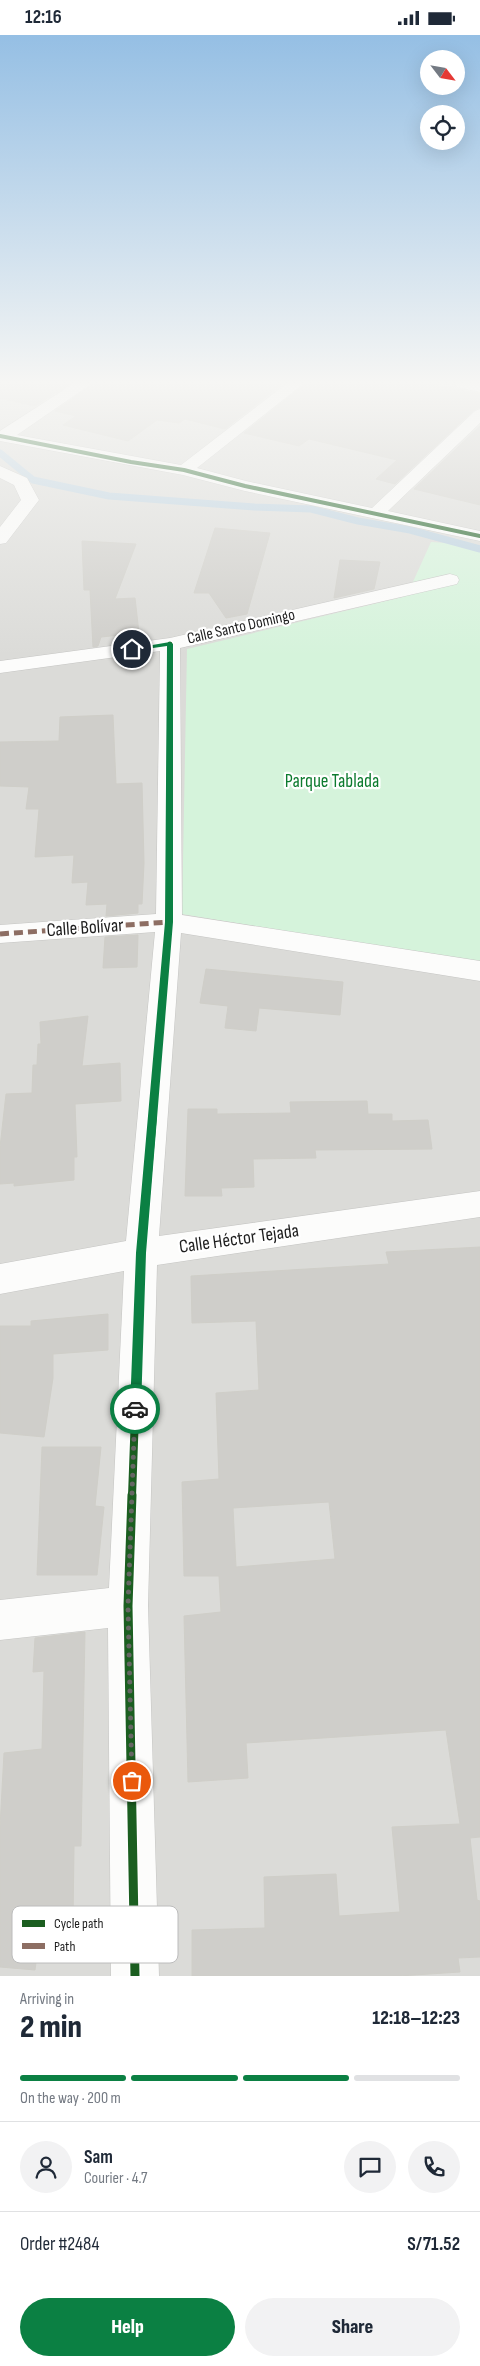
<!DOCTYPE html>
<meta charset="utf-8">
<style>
:root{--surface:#fff;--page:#f2f2f3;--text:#1f2937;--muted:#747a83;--line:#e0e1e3;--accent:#0b8043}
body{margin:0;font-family:"Sofia Sans Condensed",sans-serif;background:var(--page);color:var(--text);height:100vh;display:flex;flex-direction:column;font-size:19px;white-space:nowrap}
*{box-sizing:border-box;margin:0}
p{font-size:16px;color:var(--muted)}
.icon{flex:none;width:28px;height:28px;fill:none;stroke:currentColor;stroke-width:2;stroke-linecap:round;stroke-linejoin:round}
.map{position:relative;height:1941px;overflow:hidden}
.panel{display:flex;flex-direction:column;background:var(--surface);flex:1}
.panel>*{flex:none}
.needle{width:32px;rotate:121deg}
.buttons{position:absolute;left:420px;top:15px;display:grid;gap:10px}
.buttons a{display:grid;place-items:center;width:45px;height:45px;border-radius:50%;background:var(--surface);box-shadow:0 5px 20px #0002;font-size:25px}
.pin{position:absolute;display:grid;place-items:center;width:42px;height:42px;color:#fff;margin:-21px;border:2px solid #fff;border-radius:50%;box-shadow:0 1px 5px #0007}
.courier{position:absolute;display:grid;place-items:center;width:50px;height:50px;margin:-25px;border:4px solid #0b8043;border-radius:50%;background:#fff;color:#222;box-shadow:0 1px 6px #0007}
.head em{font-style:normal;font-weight:800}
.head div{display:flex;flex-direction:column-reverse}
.head{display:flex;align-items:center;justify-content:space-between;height:85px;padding:0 20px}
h1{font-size:32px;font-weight:800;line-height:38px}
.bar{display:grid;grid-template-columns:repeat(4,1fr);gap:8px 5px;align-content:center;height:60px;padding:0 20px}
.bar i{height:6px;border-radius:4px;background:var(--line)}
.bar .selected{background:var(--accent)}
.bar p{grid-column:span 4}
.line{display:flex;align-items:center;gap:12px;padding:0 20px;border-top:1px solid var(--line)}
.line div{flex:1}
.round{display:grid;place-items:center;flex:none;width:52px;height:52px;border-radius:26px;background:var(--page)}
.button{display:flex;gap:10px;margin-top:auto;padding:10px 20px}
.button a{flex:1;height:58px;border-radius:30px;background:var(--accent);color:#fff;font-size:20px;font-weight:800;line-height:58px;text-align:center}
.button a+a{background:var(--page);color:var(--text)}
.status{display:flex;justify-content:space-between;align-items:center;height:35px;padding:0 25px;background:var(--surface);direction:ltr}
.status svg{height:14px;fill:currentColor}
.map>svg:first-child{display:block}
</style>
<div class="status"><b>12:16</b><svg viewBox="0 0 49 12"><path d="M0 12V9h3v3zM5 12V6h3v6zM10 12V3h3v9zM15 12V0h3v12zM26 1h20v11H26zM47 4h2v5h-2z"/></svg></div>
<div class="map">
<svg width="480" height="1941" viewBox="0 0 480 1941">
<rect width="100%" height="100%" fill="#ecece7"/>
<!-- residential -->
<path fill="#dbdbd8" d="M 0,349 L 480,349 L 480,1941 L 0,1941 Z"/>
<!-- park -->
<path fill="#d5f3db" d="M 431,507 L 447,508 L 480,517 L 480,928 L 182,879 L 187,614 L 403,562 L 412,549 Z"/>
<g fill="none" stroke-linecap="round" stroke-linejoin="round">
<!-- stream -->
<path stroke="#bad0df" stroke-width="7" d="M 0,418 L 33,445 L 109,461 L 254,472 L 311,474 L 358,486 L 410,495 L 480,514"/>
</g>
<!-- building -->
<path fill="#cfceca" stroke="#cfcec8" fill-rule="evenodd" d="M 0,349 L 69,349 L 35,371 L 0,363 Z
M 93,349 L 282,349 L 225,394 L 185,384 L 179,388 L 157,385 L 128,406 L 63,390 L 76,381 L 55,376 Z
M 305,349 L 430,349 L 480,359 L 480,372 L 474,375 L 395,449 L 376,444 L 397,425 L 309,404 L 299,411 L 244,398 Z
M 480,391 L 480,470 L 414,454 Z
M 215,493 L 270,498 L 247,579 L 226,583 L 209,558 L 194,558 Z
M 82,506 L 136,509 L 115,564 L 135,563 L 139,598 L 101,602 L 98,611 L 93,612 L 90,555 L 84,555 Z
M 340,525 L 380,527 L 374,554 L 334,563 Z
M 113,680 L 116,749 L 142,748 L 144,828 L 142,869 L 138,869 L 138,878 L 106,881 L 107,869 L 86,870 L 88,847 L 72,848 L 74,820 L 35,822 L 39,774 L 26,774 L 29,752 L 0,751 L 0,707 L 59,706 L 60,682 Z
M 138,900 L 137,932 L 103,933 L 105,902 Z
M 206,934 L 343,947 L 340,980 L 259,973 L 256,996 L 225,993 L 228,971 L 200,968 Z
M 88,981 L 82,1031 L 120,1028 L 121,1066 L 75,1069 L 77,1122 L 74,1122 L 74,1145 L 14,1151 L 14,1148 L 0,1149 L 0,1112 L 6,1059 L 32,1058 L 33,1030 L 37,1030 L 38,1009 L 41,1009 L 40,987 Z
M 367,1066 L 368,1079 L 392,1079 L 392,1086 L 428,1085 L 432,1114 L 315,1115 L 316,1123 L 253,1124 L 254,1152 L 221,1153 L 222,1161 L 185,1161 L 188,1074 L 217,1074 L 217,1079 L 291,1078 L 290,1067 Z
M 480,1212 L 480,1802 L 470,1803 L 477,1865 L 480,1866 L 480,1922 L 458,1923 L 460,1937 L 399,1941 L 192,1941 L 192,1895 L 265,1893 L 264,1842 L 336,1839 L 339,1881 L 400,1877 L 392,1792 L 460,1789 L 446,1695 L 246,1708 L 248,1743 L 188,1747 L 184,1581 L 221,1577 L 219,1541 L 184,1541 L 182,1447 L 219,1444 L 216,1358 L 259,1355 L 256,1286 L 192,1288 L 191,1241 L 389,1229 L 386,1217 ZM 329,1467 L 335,1524 L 236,1532 L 233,1473 Z
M 108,1279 L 108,1315 L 53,1319 L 53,1343 L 44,1402 L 0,1398 L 0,1291 L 31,1291 L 31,1286 Z
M 42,1412 L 101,1412 L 95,1471 L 104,1472 L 97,1540 L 37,1540 Z
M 85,1597 L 81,1811 L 74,1811 L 73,1886 L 41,1889 L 35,1935 L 0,1932 L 0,1792 L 4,1718 L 42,1714 L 44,1636 L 33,1637 L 35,1603 Z"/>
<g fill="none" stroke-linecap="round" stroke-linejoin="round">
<defs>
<path id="minor" d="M 73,349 L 91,349 L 17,400 L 181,430 L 286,349 L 303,349 L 197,433 L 246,446 L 372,473 L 475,376 L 480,374 L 480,388 L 388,476 L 480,496 L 480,506 L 245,456 L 183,440 L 0,406 L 0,396 Z
M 455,349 L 480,349 L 480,357 L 457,352 Z
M 0,431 L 27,443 L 39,465 L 6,508 L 0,509 L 0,492 L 21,465 L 14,450 L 0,443 Z
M 450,539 L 457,541 L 459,545 L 457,549 L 180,613 L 182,880 L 480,926 L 480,946 L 181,898 L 159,1201 L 480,1156 L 480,1182 L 157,1230 L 148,1571 L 159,1941 L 111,1941 L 108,1593 L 0,1605 L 0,1565 L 109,1553 L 124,1236 L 0,1259 L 0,1229 L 126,1206 L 155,897 L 0,908 L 0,890 L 156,879 L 160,616 L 0,638 L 0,626 L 170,603 Z"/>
</defs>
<!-- minor casing -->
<use href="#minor" stroke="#c5c5c3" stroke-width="1"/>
<!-- minor -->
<use href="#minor" fill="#fcfcfb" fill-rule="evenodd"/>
<!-- quiet -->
<path stroke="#8d6e63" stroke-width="5" stroke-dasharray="9 5" stroke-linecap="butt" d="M 0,899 L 169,887"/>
<defs>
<path id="cycleway-far4" d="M 0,401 L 131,427 L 184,435 L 245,451 L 480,501"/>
<path id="cycleway-far3" d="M 169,779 L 170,609"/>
<path id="cycleway-far2" d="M 153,1081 L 169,887 L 169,778"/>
<path id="cycleway-far1" d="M 132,1461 L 141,1218 L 153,1080"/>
<path id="cycleway" d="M 132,1460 L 128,1571 L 135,1941"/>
</defs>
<!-- cycleway-far4 casing -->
<use href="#cycleway-far4" stroke="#fff" stroke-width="5.5"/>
<!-- cycleway-far3 casing -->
<use href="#cycleway-far3" stroke="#fff" stroke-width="8"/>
<!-- cycleway-far2 casing -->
<use href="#cycleway-far2" stroke="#fff" stroke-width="9"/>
<!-- cycleway-far1 casing -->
<use href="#cycleway-far1" stroke="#fff" stroke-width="11"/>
<!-- cycleway casing -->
<use href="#cycleway" stroke="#fff" stroke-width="12"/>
<!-- cycleway-far4 -->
<use href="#cycleway-far4" stroke="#1b5e20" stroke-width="4"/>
<!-- cycleway-far3 -->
<use href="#cycleway-far3" stroke="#1b5e20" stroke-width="5"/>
<!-- cycleway-far2 -->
<use href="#cycleway-far2" stroke="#1b5e20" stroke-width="6"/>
<!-- cycleway-far1 -->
<use href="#cycleway-far1" stroke="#1b5e20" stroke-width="8"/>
<!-- cycleway -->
<use href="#cycleway" stroke="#1b5e20" stroke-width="9"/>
</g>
<!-- sky -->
<linearGradient id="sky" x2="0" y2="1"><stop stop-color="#95bfe4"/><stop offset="0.56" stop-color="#f6f6f4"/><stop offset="1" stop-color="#f6f6f4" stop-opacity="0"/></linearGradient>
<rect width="480" height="621" fill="url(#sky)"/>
<!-- route -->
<path fill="#0b8043" d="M 170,607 L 173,609 L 173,887 L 146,1218 L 141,1374 L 135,1379 L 130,1374 L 136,1218 L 165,887 L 167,611 L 132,616 L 129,614 Z"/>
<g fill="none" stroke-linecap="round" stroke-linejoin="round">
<!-- done -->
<path stroke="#666664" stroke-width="5" stroke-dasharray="0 9" d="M 132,1746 L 128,1571 L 135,1374"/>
</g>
<g text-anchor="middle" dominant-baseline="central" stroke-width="4.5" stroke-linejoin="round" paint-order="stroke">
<!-- far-street labels -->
<g font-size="16" fill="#1e1e1e" stroke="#fff">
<text transform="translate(241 592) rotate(-13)">Calle Santo Domingo</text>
</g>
<!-- park labels -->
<g font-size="19" fill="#0d7b2f" stroke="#fff">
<text x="332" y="746">Parque Tablada</text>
</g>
<!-- street labels -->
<g font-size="19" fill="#1e1e1e" stroke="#fff">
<text transform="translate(85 893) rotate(-4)">Calle Bolívar</text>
<text transform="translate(239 1204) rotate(-8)">Calle Héctor Tejada</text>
</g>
</g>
<!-- legend -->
<rect x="12" y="1871" width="166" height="57" rx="8" fill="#fff" stroke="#bcbcbc" stroke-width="1"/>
<rect x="22" y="1885" width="23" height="7" fill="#1b5e20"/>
<rect x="22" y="1908" width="23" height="6" fill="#8d6e63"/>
<g font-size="14" fill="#1e1e1e">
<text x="54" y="1893">Cycle path</text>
<text x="54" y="1916">Path</text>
</g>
</svg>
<div class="buttons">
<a><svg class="needle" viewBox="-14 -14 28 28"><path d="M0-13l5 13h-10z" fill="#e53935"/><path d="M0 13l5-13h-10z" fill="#747a83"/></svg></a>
<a><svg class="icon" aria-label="locate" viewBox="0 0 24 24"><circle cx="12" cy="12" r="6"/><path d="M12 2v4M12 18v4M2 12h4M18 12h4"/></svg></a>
</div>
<div class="pin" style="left:132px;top:1746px;background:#ea580c"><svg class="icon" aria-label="bag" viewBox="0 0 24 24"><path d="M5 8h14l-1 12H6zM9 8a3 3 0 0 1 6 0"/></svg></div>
<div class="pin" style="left:132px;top:614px;background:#1f2937"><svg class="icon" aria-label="home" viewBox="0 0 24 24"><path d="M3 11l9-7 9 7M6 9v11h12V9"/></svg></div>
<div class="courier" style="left:135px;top:1374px"><svg class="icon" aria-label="car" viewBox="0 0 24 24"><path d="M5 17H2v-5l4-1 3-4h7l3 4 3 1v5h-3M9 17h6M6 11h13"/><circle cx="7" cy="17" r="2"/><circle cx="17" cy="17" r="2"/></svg></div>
</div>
<section class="panel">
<div class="head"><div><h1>2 min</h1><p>Arriving in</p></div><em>12:18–12:23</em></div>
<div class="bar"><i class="selected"></i><i class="selected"></i><i class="selected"></i><i></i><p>On the way · 200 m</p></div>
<div class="line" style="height:90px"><a class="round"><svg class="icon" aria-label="person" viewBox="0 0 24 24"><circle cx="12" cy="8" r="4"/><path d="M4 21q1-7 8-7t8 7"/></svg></a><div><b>Sam</b><p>Courier · 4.7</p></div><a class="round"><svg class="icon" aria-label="chat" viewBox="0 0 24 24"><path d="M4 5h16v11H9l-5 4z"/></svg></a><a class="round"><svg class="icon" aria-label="phone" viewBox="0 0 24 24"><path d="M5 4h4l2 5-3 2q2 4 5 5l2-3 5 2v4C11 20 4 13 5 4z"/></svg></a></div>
<div class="line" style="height:65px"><div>Order #2484</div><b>S/71.52</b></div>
<div class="button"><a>Help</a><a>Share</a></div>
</section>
